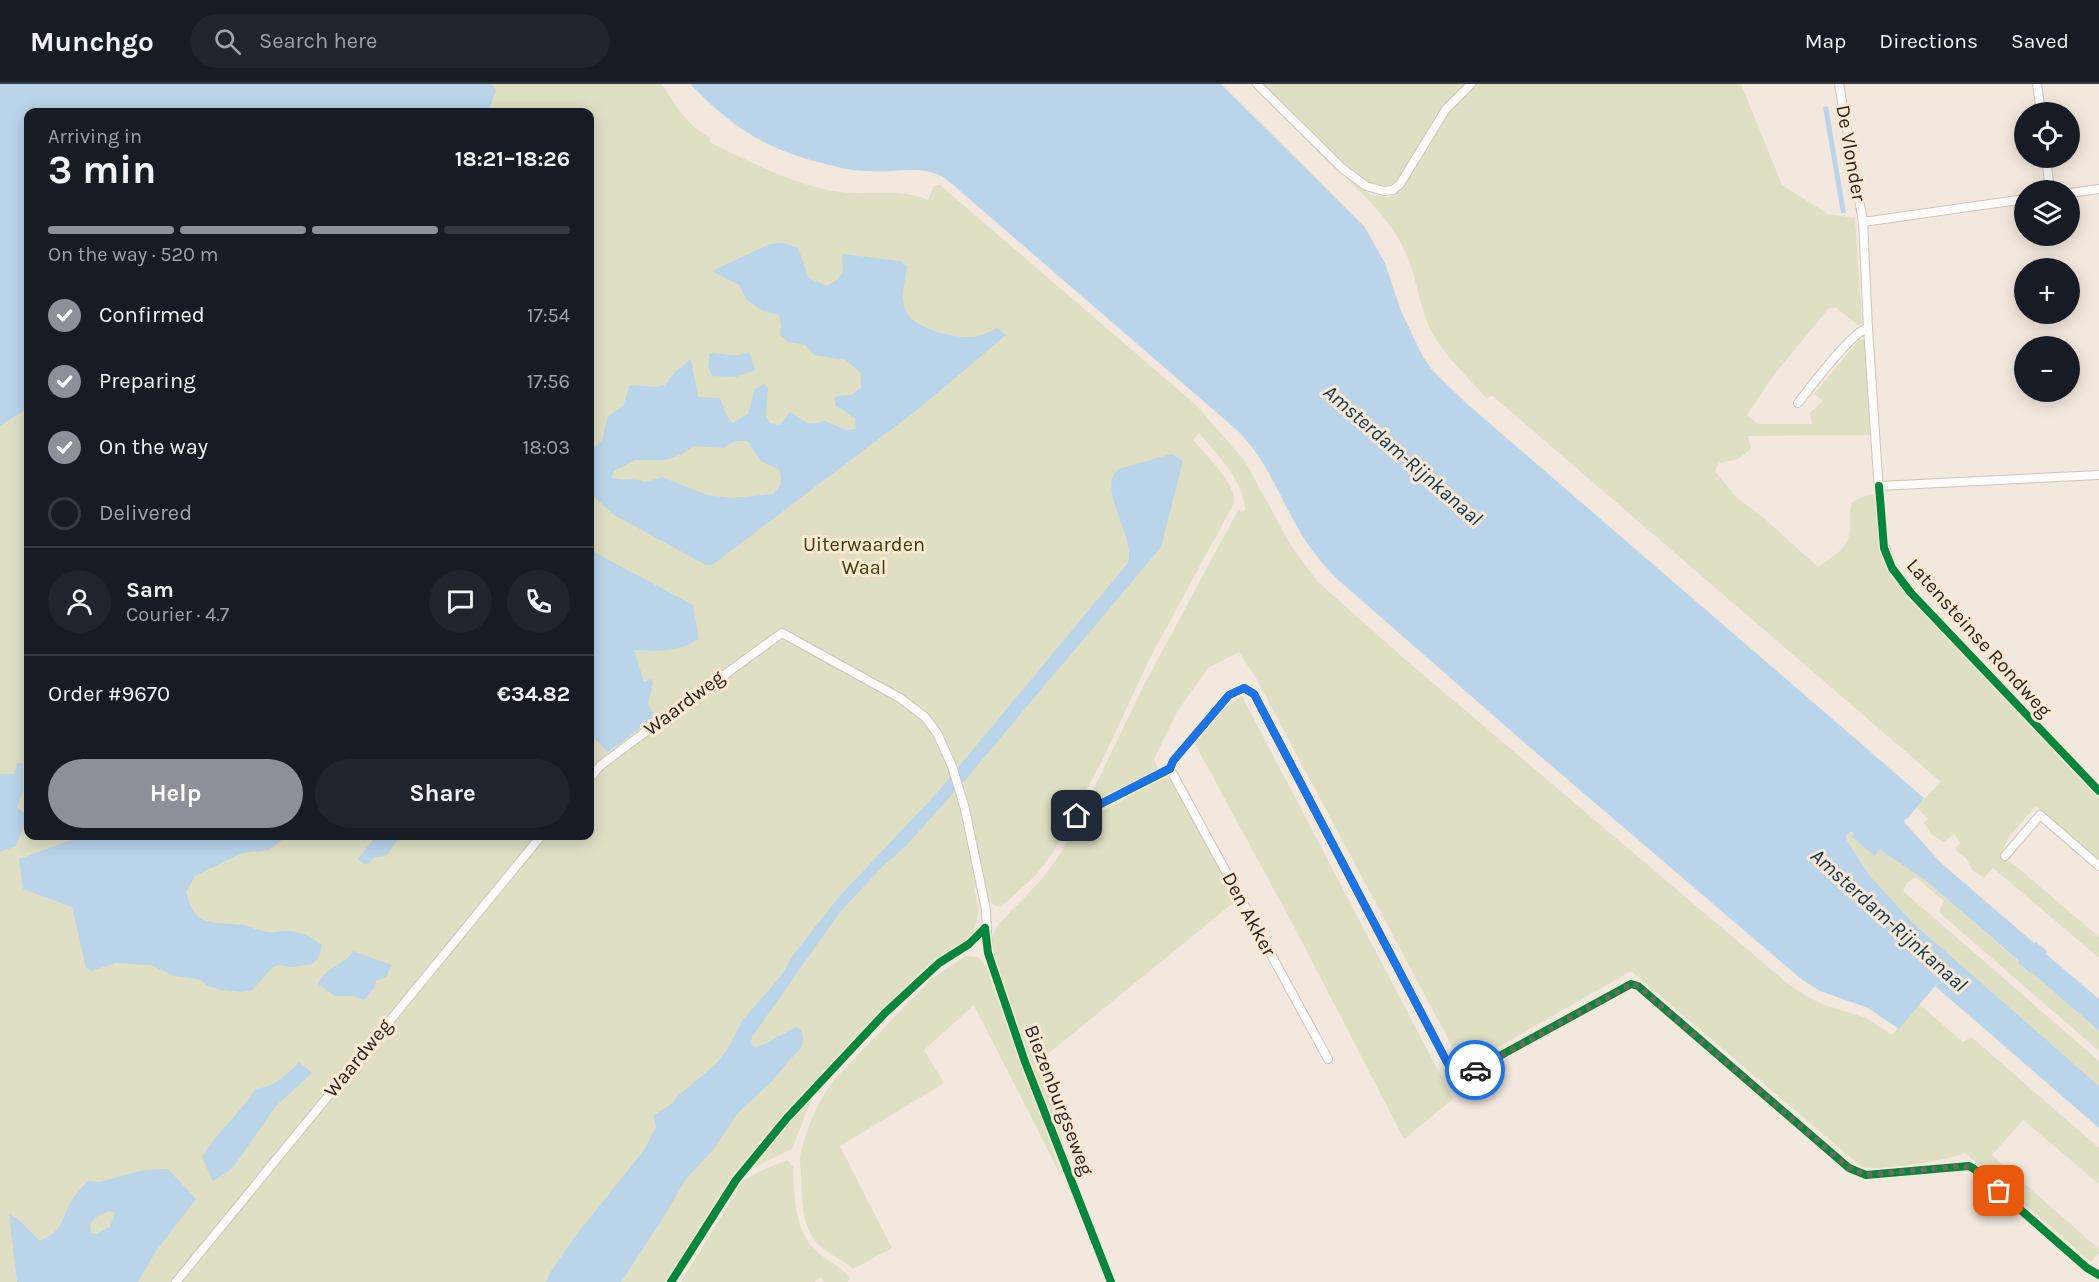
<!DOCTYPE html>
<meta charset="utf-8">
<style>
:root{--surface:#171b24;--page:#20242c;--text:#f1f3f6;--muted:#9ea1a6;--line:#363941;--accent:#8c9099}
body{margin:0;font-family:Karla,sans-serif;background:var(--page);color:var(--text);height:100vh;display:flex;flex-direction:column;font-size:22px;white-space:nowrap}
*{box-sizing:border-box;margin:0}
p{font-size:20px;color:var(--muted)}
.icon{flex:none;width:33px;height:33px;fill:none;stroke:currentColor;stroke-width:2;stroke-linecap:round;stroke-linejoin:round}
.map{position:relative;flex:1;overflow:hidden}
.drawer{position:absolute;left:24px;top:24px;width:570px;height:732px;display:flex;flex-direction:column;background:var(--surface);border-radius:12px;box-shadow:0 3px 15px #0003}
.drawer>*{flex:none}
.fabs{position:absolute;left:2014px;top:18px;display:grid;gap:12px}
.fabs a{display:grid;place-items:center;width:66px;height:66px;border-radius:50%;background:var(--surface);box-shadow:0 3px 15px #0003;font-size:30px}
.pin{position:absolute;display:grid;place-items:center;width:51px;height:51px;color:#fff;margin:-26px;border-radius:12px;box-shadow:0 3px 9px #0006}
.courier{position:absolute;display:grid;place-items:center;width:60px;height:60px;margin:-30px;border:4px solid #1a73e8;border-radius:50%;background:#fff;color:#222;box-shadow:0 2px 8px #0007}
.summary em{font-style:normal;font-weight:700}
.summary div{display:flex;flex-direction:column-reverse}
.summary{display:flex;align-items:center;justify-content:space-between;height:102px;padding:0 24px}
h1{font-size:39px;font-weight:700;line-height:45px}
.bar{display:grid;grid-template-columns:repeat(4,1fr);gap:9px 6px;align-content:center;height:72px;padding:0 24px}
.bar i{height:8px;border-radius:4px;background:var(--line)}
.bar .on{background:var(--accent)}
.bar p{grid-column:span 4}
.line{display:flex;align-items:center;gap:15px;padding:0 24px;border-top:2px solid var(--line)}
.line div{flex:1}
.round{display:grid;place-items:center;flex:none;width:63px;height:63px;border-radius:32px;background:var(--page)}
ol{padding:0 24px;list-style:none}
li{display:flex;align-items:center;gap:18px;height:66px}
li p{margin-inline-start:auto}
li .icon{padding:6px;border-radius:50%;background:var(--accent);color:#fff;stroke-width:4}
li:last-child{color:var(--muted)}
li i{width:33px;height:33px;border:3px solid var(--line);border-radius:50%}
.cta{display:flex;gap:12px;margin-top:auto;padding:12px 24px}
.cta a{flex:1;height:69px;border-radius:36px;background:var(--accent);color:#fff;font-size:24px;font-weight:700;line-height:69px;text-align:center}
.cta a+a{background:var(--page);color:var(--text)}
header{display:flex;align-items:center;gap:36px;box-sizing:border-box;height:84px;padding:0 30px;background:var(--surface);border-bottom:2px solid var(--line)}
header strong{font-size:28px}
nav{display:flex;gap:33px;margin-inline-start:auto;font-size:21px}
.search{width:420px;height:54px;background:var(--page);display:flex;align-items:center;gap:15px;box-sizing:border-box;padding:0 21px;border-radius:33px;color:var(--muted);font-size:22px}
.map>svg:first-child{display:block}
</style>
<header>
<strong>Munchgo</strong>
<div class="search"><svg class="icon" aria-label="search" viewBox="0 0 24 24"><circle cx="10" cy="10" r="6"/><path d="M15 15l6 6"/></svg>Search here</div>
<nav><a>Map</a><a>Directions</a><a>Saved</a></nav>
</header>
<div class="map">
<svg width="2099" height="1198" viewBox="0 0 2099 1198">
<rect width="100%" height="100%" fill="#f3e8dd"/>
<!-- green -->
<path fill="#dfdfc4" d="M 490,0 L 662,0 C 675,21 688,43 711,54 L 709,58 C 749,77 789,99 833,107 C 864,113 899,103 928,116 L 934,102 L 940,101 L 1196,321 L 1245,377 L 1291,462 L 1318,498 L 1407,577 L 1787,899 L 1808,913 L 1822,920 L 1866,934 L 1892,951 L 1919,920 L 1963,958 L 1971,953 L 1975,956 L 2099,1064 L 2099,1100 L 2023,1036 L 1992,1071 L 2099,1165 L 2099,1169 L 2091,1178 L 1965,1069 C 1949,1076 1877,1088 1862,1083 L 1631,887 L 1463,983 L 1256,594 L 1239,568 L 1208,584 L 1177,628 L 1154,675 L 1159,686 L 1083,727 L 1144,601 L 1237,428 L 1239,426 L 1242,429 L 1245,426 C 1245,398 1216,369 1199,349 L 1193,356 C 1206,371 1236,399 1234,419 L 1150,574 L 1102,677 L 1052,770 L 1036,791 L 1001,823 C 989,822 985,812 982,801 L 974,805 L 979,827 L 973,851 L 908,905 L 750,1081 L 676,1198 L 0,1198 L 0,342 L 28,324 L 28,752 L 590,752 L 590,28 L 454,28 Z
M 1262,0 L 1467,0 L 1440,31 L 1398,98 C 1385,106 1375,103 1363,97 Z
M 1476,0 L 1741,0 L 1782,101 L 1828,130 L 1855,134 L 1862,240 L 1858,241 L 1835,223 L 1829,224 L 1773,292 L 1747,331 L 1758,340 L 1812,340 L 1810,329 L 1823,317 L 1814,310 L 1860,255 L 1864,255 L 1871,351 L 1748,352 L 1751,365 L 1738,375 L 1719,379 L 1715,387 L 1736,413 L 1764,434 L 1818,483 C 1833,472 1851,464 1850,442 C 1850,433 1849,426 1852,418 L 1865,412 L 1874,411 C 1876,441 1879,466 1891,493 L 2099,714 L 2099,776 L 2036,722 L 2009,753 L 2002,767 L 2009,776 L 2099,853 L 2099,874 L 1993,784 L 1984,794 L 1973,787 L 1966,774 L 1955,766 L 1960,759 L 1954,750 L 1944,758 L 1932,751 L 1924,739 L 1928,735 L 1916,723 L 1941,698 L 1495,314 L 1493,312 L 1486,314 C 1469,294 1449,276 1435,254 C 1419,227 1418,195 1405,167 C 1390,135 1362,109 1337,85 L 1371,111 L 1390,113 L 1403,102 L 1451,25 Z
M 1242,612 L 1453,1015 L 1404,1055 L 1299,852 L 1194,658 L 1224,623 Z
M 1162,693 L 1170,696 L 1176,703 L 1238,815 L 1043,974 L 1064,1063 L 1019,954 L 1003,909 L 989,860 L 997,842 L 1041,796 L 1056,776 L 1077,742 Z
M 1848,748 L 1854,749 L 1852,752 L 1876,768 L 1879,765 L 1925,796 L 2019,878 L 2018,879 L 2029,889 L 2031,888 L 2099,947 L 2099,967 L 1941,830 L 1939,827 L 1944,817 L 1915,793 L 1907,799 L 1903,807 L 2099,977 L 2099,1002 L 1913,839 L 1870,792 L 1846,755 Z
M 966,872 L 978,873 L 986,882 C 1009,953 1040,1022 1062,1094 L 974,921 L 924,966 L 944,999 L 840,1062 L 892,1164 L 853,1185 C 840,1173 823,1169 813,1154 C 801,1135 802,1111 801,1090 C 801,1084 799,1078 800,1072 C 806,1045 818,1016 834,996 L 930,896 Z
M 812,1014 L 792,1065 L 753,1084 L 751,1082 Z
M 787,1076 L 793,1082 C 794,1110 794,1146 816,1167 C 827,1177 840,1181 849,1193 L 848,1198 L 824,1198 L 821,1193 L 814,1198 L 681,1198 L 743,1097 L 758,1088 Z"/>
<!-- water -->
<path fill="#bad4e9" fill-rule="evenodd" d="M 0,0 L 491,0 L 496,6 L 488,28 L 28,28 L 28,324 L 0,342 Z
M 690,0 L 1221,0 L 1364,142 L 1385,179 L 1401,227 L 1423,273 L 1433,287 L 1466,319 L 1924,714 L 1908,734 L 1904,736 L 1905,739 L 1941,779 L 2034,859 L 2036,858 L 2047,867 L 2046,870 L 2099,915 L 2099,947 L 2031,888 L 2030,889 L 2018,879 L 2019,877 L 1925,796 L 1879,765 L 1875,772 L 1852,753 L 1854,749 L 1850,748 L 1847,750 L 1846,755 L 1870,792 L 1913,839 L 2099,1002 L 2099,1044 L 1935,902 L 1899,945 L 1868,924 L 1820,907 L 1800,894 L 1533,666 L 1336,494 C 1322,479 1309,464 1299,446 C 1279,412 1267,376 1238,347 L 945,94 C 922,80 895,89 869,87 C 850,87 832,82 814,77 C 760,62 729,40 690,0 Z
M 1828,22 L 1846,129 L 1841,129 L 1823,23 Z
M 784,159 L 798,164 L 809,194 L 826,202 L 837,196 L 843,188 L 842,170 L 901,177 L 907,183 C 905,198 899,216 907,229 C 916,245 954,254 971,253 C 979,253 990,248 997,244 L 1006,251 L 917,326 L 712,481 L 706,481 L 614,431 L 590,409 L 590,368 L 602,356 L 608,332 L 623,322 L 630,301 L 657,303 L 665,301 L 675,288 L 691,275 L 698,313 L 720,314 L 726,330 L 732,339 L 748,330 L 755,305 L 764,300 L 768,304 L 766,332 L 770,339 L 780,341 L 790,328 C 806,337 806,343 825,337 L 846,346 L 856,345 L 855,334 L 836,322 L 834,314 L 838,312 L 851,311 L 861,304 L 861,289 L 846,276 L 814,271 L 805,261 L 789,258 L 780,251 L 781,241 L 779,231 L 763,227 L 747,216 L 739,201 L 712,187 L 770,160 ZM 736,357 L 747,357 L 761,377 L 780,386 L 781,399 L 774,410 L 730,414 L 707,411 L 662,393 L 645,398 C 634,393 622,398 611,393 L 614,387 L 635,376 L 665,376 L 682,370 L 694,362 L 723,364 Z
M 749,267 L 755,286 L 736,293 L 712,292 L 708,282 L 710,269 C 722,269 739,275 749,267 Z
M 1171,370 L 1183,377 L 1161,463 L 966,695 L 904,764 L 884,781 L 840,828 L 752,953 L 751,960 L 755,963 L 763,961 L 796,943 L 801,946 L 803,954 L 802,962 L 771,998 L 737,1030 L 713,1066 L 686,1095 L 660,1139 L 621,1198 L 546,1198 L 550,1189 L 574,1154 L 644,1066 L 656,1043 L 654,1031 L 673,1019 L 678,1012 L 716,980 L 727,966 L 742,937 L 781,892 L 794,870 L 838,814 L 935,711 L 1128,479 C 1136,452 1095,403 1119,385 Z
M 590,466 L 693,521 L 699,555 C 676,569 660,567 634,566 L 644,598 L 651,595 L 653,598 L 648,620 L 655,633 L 608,668 L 590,650 Z
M 17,679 L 23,679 L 23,708 L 17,723 L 28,732 L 16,762 L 0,768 L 0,690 L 15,690 Z
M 82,752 L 290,752 L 287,752 L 269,766 L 242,769 L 195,792 L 186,808 C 195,845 212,837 243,841 C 252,843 261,848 270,848 C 274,849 279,847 284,847 C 299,847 311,852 322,861 L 318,875 L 312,880 L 292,883 L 278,881 L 272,884 L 252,906 L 242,908 L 221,906 L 208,902 L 199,895 L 174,892 L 151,881 L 116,879 L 91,887 L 86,883 L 72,823 L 23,805 L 19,775 Z
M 376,752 L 400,752 L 387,772 L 375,773 L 366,781 L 358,775 Z
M 353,867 L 392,881 L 386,893 L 376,897 L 375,903 L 364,916 L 353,912 L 335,912 L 318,900 C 328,880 341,885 353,867 Z
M 299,978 L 312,989 L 275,1023 L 232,1085 L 213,1097 L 202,1073 C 217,1048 240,1029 256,1005 C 274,1003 287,991 299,978 Z
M 168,1085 L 196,1115 L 156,1167 L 138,1198 L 17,1198 L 9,1130 L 18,1135 L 40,1157 C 65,1145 60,1137 72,1116 C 76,1109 83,1103 88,1097 L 100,1098 L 144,1086 ZM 109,1127 L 115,1129 L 110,1143 L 96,1150 L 91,1149 L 90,1141 L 96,1133 Z"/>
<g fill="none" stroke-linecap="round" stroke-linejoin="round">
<defs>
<path id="street" d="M 1257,0 L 1343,85 L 1366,102 L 1384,107 L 1393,106 L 1400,100 L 1446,25 L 1471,0
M 1839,0 L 1863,138 L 1868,244 L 1882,453 L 1892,484 L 1911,509 L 2099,707
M 2037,0 L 2041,28
M 2046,74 L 2050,106
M 2070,109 L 2099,105
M 1863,138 L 2025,115
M 1798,319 C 1810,304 1852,247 1868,244
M 1879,402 L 2099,391
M 1170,685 L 1328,975
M 590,694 L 600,682 L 629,660 L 782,549 L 900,614 L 925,633 L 937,649 L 952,682 L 965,725 L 986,826 L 988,869 L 1025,978 L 1111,1198
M 1077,732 L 1170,685 L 1173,677 L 1229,611 L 1244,604 L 1254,610 L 1448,980 L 1452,985 L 1463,991 L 1472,987 L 1631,900 L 1638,902 L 1849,1084 L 1866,1091 L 1969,1082 L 1974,1085 L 2087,1184 L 2099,1191
M 2005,772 L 2040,731 L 2099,782
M 176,1198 L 541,752"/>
</defs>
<!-- street casing -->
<use href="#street" stroke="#cec5bc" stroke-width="10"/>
<!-- street -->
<use href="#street" stroke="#fdfcfa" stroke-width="8"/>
<defs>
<path id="cycleway" d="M 1879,402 L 1884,464 L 1892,484 L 1911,509 L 2099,707
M 1077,732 L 1170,685 L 1173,677 L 1229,611 L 1244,604 L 1254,610 L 1448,980 L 1452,985 L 1463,991 L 1472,987 L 1631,900 L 1638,902 L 1849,1084 L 1866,1091 L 1969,1082 L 1974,1085 L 2087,1184 L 2099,1191
M 985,844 L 988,869 L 1025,978 L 1111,1198
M 671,1198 L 736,1096 L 787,1034 L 885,929 L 939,879 L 969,860 L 985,844"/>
</defs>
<!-- cycleway casing -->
<use href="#cycleway" stroke="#fde8d3" stroke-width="11"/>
<!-- cycleway -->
<use href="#cycleway" stroke="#00873e" stroke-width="8"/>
</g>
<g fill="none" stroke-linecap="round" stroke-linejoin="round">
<!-- done -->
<path stroke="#71685f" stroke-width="6" stroke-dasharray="0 10.8" d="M 1475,986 L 1632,900 L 1638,902 L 1849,1084 L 1866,1091 L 1961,1082 C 1977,1083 1987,1096 1999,1107"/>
<!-- route -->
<path stroke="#1a73e8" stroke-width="8" d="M 1077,732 L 1170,684 L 1173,677 L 1229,611 L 1244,604 L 1254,610 L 1448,980 L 1452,985 L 1463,991 L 1475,986"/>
</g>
<g text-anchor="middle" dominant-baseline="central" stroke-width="6" stroke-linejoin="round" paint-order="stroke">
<!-- street labels -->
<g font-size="20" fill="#2b231b" stroke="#fde8d3">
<text transform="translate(1851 69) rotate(80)">De Vlonder</text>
<text transform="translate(1979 554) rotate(48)">Latensteinse Rondweg</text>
<text transform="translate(684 619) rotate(-37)">Waardweg</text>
<text transform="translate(1249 830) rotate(62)">Den Akker</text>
<text transform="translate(358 974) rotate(-51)">Waardweg</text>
<text transform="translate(1059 1016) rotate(69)">Biezenburgseweg</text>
</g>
<!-- park labels -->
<g font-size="20" fill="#3a4006" stroke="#fde8d3">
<text x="864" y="460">Uiterwaarden<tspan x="864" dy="23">Waal</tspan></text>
</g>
<!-- water labels -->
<g font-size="21" font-style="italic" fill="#093a5b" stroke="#fde8d3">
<text transform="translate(1403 371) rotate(41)">Amsterdam-Rijnkanaal</text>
<text transform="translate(1889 836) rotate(42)">Amsterdam-Rijnkanaal</text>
</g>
</g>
</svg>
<div class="fabs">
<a><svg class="icon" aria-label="locate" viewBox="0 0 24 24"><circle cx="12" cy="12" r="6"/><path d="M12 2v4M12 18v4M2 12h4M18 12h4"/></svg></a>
<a><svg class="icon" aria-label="layers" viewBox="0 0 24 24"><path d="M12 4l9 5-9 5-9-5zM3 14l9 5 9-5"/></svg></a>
<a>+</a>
<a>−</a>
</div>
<div class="pin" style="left:1999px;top:1107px;background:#ea580c"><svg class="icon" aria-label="bag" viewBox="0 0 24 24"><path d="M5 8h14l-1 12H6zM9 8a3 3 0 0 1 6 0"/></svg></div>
<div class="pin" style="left:1077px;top:732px;background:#1f2937"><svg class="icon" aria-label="home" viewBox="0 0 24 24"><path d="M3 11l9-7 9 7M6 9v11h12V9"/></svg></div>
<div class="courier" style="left:1475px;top:986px"><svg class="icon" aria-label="car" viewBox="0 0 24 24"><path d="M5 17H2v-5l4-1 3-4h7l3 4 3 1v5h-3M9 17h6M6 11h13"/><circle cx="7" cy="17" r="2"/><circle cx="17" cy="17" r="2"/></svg></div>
<section class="drawer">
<div class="summary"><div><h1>3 min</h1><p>Arriving in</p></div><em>18:21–18:26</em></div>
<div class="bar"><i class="on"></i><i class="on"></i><i class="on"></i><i></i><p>On the way · 520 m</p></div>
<ol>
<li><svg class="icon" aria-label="check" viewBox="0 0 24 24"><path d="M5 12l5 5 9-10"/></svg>Confirmed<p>17:54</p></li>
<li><svg class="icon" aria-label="check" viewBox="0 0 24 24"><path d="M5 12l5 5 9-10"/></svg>Preparing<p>17:56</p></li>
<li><svg class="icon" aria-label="check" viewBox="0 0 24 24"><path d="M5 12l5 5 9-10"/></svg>On the way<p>18:03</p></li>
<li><i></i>Delivered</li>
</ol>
<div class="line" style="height:108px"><a class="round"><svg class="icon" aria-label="person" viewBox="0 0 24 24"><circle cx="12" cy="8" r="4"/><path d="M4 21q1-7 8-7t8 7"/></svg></a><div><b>Sam</b><p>Courier · 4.7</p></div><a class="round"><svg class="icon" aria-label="chat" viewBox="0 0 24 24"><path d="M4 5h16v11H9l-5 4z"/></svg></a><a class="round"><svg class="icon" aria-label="phone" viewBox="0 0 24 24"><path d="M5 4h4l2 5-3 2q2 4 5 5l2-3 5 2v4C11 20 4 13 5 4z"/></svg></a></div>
<div class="line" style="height:78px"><div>Order #9670</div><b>€34.82</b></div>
<div class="cta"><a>Help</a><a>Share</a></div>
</section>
</div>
